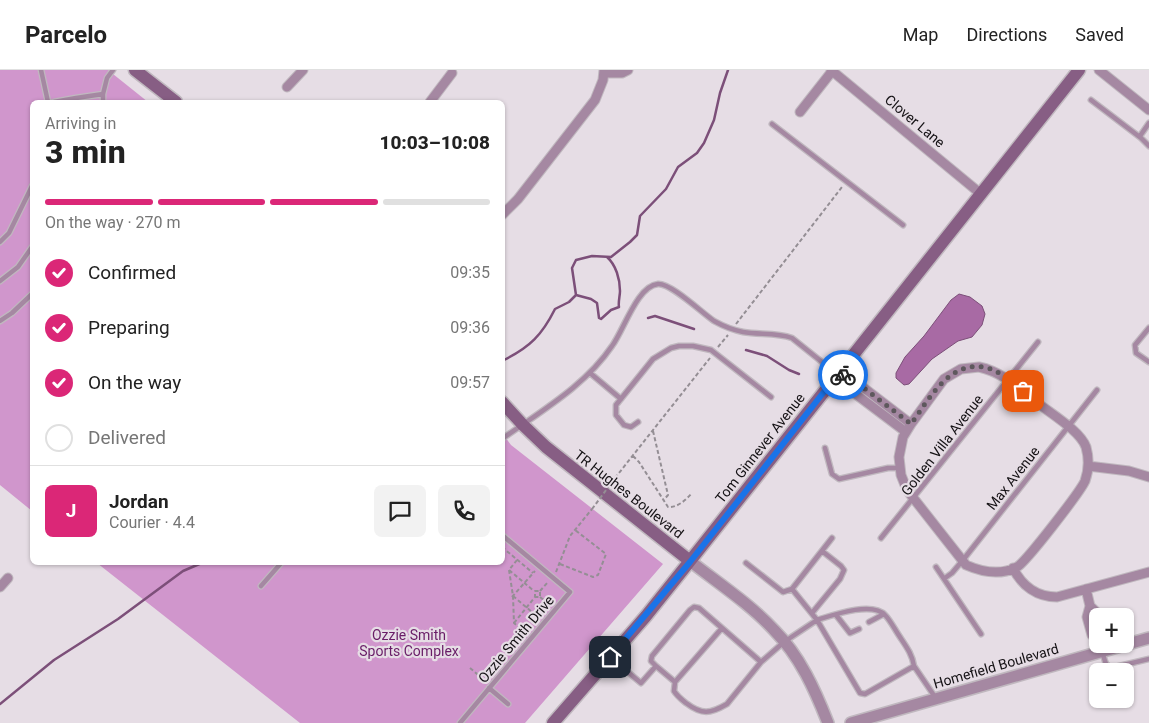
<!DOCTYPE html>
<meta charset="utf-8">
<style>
:root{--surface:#fff;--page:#f2f2f2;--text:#222;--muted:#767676;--line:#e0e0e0;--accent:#db2777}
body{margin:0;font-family:Roboto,sans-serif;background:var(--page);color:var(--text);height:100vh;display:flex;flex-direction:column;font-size:19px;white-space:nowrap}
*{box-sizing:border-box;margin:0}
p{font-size:16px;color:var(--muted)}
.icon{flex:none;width:28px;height:28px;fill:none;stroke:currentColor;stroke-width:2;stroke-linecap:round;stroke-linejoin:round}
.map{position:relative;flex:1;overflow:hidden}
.side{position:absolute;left:30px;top:30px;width:475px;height:465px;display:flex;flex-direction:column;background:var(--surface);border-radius:8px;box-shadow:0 1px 4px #0004}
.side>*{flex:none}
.fabs{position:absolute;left:1089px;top:538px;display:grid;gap:10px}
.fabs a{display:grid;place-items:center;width:45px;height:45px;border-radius:8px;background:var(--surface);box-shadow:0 1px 4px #0004;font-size:25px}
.pin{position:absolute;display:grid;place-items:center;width:42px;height:42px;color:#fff;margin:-21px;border-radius:10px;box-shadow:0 2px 8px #0006}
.courier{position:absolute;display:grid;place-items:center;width:50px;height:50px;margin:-25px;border:4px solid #1a73e8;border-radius:50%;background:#fff;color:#222;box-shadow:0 1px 6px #0007}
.headline em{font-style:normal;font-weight:800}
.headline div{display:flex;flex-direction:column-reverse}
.headline{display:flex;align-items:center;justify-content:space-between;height:85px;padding:0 15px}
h1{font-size:32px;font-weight:800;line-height:38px}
.bar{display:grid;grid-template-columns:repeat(4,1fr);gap:8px 5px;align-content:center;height:60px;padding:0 15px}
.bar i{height:6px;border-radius:4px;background:var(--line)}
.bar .current{background:var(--accent)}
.bar p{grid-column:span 4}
.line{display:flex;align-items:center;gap:12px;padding:0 15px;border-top:1px solid var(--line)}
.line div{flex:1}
.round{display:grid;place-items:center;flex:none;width:52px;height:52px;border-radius:8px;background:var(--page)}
ol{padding:0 15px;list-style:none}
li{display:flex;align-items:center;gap:15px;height:55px}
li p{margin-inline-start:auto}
li .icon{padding:5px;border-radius:50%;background:var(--accent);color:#fff;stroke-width:4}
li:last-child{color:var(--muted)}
li i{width:28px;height:28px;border:2px solid var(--line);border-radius:50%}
header{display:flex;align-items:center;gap:30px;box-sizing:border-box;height:70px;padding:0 25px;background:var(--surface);border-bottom:1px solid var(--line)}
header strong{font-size:24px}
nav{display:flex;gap:28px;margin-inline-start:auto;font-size:18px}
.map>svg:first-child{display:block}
</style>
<header>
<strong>Parcelo</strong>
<nav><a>Map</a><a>Directions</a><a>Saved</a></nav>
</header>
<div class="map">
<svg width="1149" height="653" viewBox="0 0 1149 653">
<rect width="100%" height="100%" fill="#e6dde5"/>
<!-- green -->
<path fill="#d096cc" d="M 0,0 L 108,0 L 148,32 L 32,32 L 32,441 L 0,415 Z
M 503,364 L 511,375 L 663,494 L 525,653 L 300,653 L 97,493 L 502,492 Z"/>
<!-- water -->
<path fill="#a86aa4" stroke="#7c4f79" d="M 959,224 L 970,227 L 982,236 L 985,244 L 982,255 L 972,267 L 958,271 L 932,289 L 909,314 L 904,315 L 896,308 L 896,303 L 905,287 L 924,266 L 951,230 Z"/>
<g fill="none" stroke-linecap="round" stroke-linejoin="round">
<!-- stream -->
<path stroke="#7c4f79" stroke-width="2.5" d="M 576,225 L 591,229 L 597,233 L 599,248 L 601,249 L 611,240 L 619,237 C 618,232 620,226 620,221 C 620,209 616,195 607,187
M 648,248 L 655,246 L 694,259
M 746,280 L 767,286 L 789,300 L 799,304
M 504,290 C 530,277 542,265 555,239 L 569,232 L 576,225 L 572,198 L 576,190 L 592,186 L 611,187 L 630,172 L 637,165 L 640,146 L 666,119 L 678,97 L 697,83 L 704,73 L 714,50 L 720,23 L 728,0
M 0,634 L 54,590 L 118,549 L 183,501 L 204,492"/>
<defs>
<path id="service" d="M 41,0 L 48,32
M 103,24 L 107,8 L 113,0
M 1091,30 L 1141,68
M 54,32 L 76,28
M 76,32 L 76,28 L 103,24 L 103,32
M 1149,53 L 1140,66 L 1141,68 L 1149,76
M 772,54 L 903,155
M 0,172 L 9,163 L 32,116
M 0,211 L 18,197 L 32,177
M 0,251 L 12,243 L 32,224
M 1149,258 L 1135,275 L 1136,283 L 1149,292
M 590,303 L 621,329
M 638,352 L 631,357 L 624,355 L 616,345 L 616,335 L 653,289 L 671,278 L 679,276 L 693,276 L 711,280 L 771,327
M 502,369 C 541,341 585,316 612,276 C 624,260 637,216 658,214 C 671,213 702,243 714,251 C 723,256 733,260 743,262 C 759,265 776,262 792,268 L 837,304
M 825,378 L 832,404 L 839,409 L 888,398 L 900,398
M 832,468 L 792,519 L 817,550 C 833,545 872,531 885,545 C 890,550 894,558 898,564 C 905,575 912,583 914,596
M 881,468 L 1038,272
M 746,493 L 783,522 L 792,519
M 936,497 L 981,564
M 945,508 L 952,503 L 963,490 L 1097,320
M 261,516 L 282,492
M 812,543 L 840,509 L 844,500 L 841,496 L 822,481
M 836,545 L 850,563 L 859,559
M 869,552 L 884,544
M 1102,582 L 1106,594 L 1111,598 L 1149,589
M 611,588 L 641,613 L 656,596 L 675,612 L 722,558 L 761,592
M 656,596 L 651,591 L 652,586 L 690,540 L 694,537 L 699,538 L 722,558
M 675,612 L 674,621 C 677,626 681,629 686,633 C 702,645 710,644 727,634 L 761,592 L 784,572 L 817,550 L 860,623 L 865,624 L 914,596 L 935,627
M 489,618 L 508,634
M 460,653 L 570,522 L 502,465"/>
<path id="minor" d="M 831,0 L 981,124
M 1099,0 L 1149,40
M 604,3 L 622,3 L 628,0
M 287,17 L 303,0
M 430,32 L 452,3
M 800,42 L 833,0
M 502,145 L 518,129 L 595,30 L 603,10 L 604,0
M 979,297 C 1003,302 1020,319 1039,334 C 1053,345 1080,361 1086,377 C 1089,388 1089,400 1085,411 C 1080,422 1026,492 1017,497 C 1000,506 982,502 966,495 L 907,420 L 901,405 L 899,387 L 903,367 L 911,354 L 944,309 L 961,299 Z
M 906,362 L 841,313 L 838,304 L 847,305 L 911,354
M 1088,396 L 1129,401 L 1149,407
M 1013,498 C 1022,516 1037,527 1057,527 L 1149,502
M 0,517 L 8,508
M 1086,519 L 1090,536 L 1087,547 L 1092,565 L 1098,570
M 1090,536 L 1097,543 L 1098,546"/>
<path id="tertiary" d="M 690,491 C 718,513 750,534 774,560 C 800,586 815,620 828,653
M 851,653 L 1149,568"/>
<path id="secondary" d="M 135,0 L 176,32
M 502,332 L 523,355 L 546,377 L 690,491
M 553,653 L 646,546 L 690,491 L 1079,0"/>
</defs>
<!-- service casing -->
<use href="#service" stroke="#c0b8bf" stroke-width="7"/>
<!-- minor casing -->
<use href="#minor" stroke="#c0b8bf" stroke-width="11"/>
<!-- tertiary casing -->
<use href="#tertiary" stroke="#c0b8bf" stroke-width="14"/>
<!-- secondary casing -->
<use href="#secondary" stroke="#c0b8bf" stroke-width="15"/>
<!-- path -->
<path stroke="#948e94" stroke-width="2" stroke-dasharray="4 2.5" stroke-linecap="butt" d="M 736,254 L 842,117
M 718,277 L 728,265
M 653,361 L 668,425 L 663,431
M 633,386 L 639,392 L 668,437 C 677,438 686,430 692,423
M 615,408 L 710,288
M 502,477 L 533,503
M 517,490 L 509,500 L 534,521
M 560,494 L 593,507 L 598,505 L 606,484 L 575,460
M 509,500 L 513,526 L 514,553 L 523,561
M 556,502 L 570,466 L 592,439
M 540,521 L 548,512
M 513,526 L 539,548 L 540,547
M 512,527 L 535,501
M 540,527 L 550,535
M 514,553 L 535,527 L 535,521 L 540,521 L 540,527 L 535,527
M 470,598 L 483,609 L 536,546"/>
<!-- service -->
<use href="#service" stroke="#a588a2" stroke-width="4.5"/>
<!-- minor -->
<use href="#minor" stroke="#a588a2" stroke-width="9"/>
<!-- tertiary -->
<use href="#tertiary" stroke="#a588a2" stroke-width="11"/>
<!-- secondary -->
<use href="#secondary" stroke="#875e84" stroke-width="12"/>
<!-- path-bridge -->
<path stroke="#948e94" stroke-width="2" stroke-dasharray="4 2.5" stroke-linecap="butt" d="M 592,439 L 615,408"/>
</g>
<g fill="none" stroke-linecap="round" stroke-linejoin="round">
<!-- done -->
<path stroke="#5e585d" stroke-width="5" stroke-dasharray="0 9" d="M 843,305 L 847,305 L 911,354 C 930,328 951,286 991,299 C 1002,303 1013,314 1023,321"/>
<!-- route -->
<path stroke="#1a73e8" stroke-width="6" d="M 610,587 L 690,492 L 838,304 L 843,305"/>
</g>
<g text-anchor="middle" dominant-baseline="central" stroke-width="4.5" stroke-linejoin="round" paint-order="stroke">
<!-- street labels -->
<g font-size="14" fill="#141114" stroke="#e6dde5">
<text transform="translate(915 51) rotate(40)">Clover Lane</text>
<text transform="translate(942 375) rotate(-52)">Golden Villa Avenue</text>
<text transform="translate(760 378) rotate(-52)">Tom Ginnever Avenue</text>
<text transform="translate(1013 408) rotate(-52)">Max Avenue</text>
<text transform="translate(629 424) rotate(38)">TR Hughes Boulevard</text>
<text transform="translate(516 569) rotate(-50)">Ozzie Smith Drive</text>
<text transform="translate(996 596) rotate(-16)">Homefield Boulevard</text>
</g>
<!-- park labels -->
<g font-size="14" fill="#691d67" stroke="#e6dde5">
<text x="409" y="565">Ozzie Smith<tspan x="409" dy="16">Sports Complex</tspan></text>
</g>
</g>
</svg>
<div class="fabs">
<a>+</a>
<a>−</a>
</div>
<div class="pin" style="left:1023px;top:321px;background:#ea580c"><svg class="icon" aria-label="bag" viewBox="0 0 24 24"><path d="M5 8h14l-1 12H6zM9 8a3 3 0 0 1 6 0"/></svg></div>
<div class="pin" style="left:610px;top:587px;background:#1f2937"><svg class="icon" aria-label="home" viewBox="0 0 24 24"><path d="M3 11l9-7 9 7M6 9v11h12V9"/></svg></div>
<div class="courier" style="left:843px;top:305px"><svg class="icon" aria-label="bike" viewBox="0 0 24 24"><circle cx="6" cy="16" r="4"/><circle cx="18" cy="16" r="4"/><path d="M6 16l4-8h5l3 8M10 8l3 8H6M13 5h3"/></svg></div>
<section class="side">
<div class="headline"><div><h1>3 min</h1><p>Arriving in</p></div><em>10:03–10:08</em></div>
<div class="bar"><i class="current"></i><i class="current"></i><i class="current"></i><i></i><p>On the way · 270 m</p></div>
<ol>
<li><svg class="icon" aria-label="check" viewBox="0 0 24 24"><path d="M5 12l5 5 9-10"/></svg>Confirmed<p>09:35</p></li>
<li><svg class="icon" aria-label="check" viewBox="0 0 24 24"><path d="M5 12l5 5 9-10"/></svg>Preparing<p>09:36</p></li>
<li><svg class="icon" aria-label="check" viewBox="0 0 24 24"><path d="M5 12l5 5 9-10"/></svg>On the way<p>09:57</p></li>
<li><i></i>Delivered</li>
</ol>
<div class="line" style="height:90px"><b class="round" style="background:var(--accent);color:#fff">J</b><div><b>Jordan</b><p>Courier · 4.4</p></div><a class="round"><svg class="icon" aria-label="chat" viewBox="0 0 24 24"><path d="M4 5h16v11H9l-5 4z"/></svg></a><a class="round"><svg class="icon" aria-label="phone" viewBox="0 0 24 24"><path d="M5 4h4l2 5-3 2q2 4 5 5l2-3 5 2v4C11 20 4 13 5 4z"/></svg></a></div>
</section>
</div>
